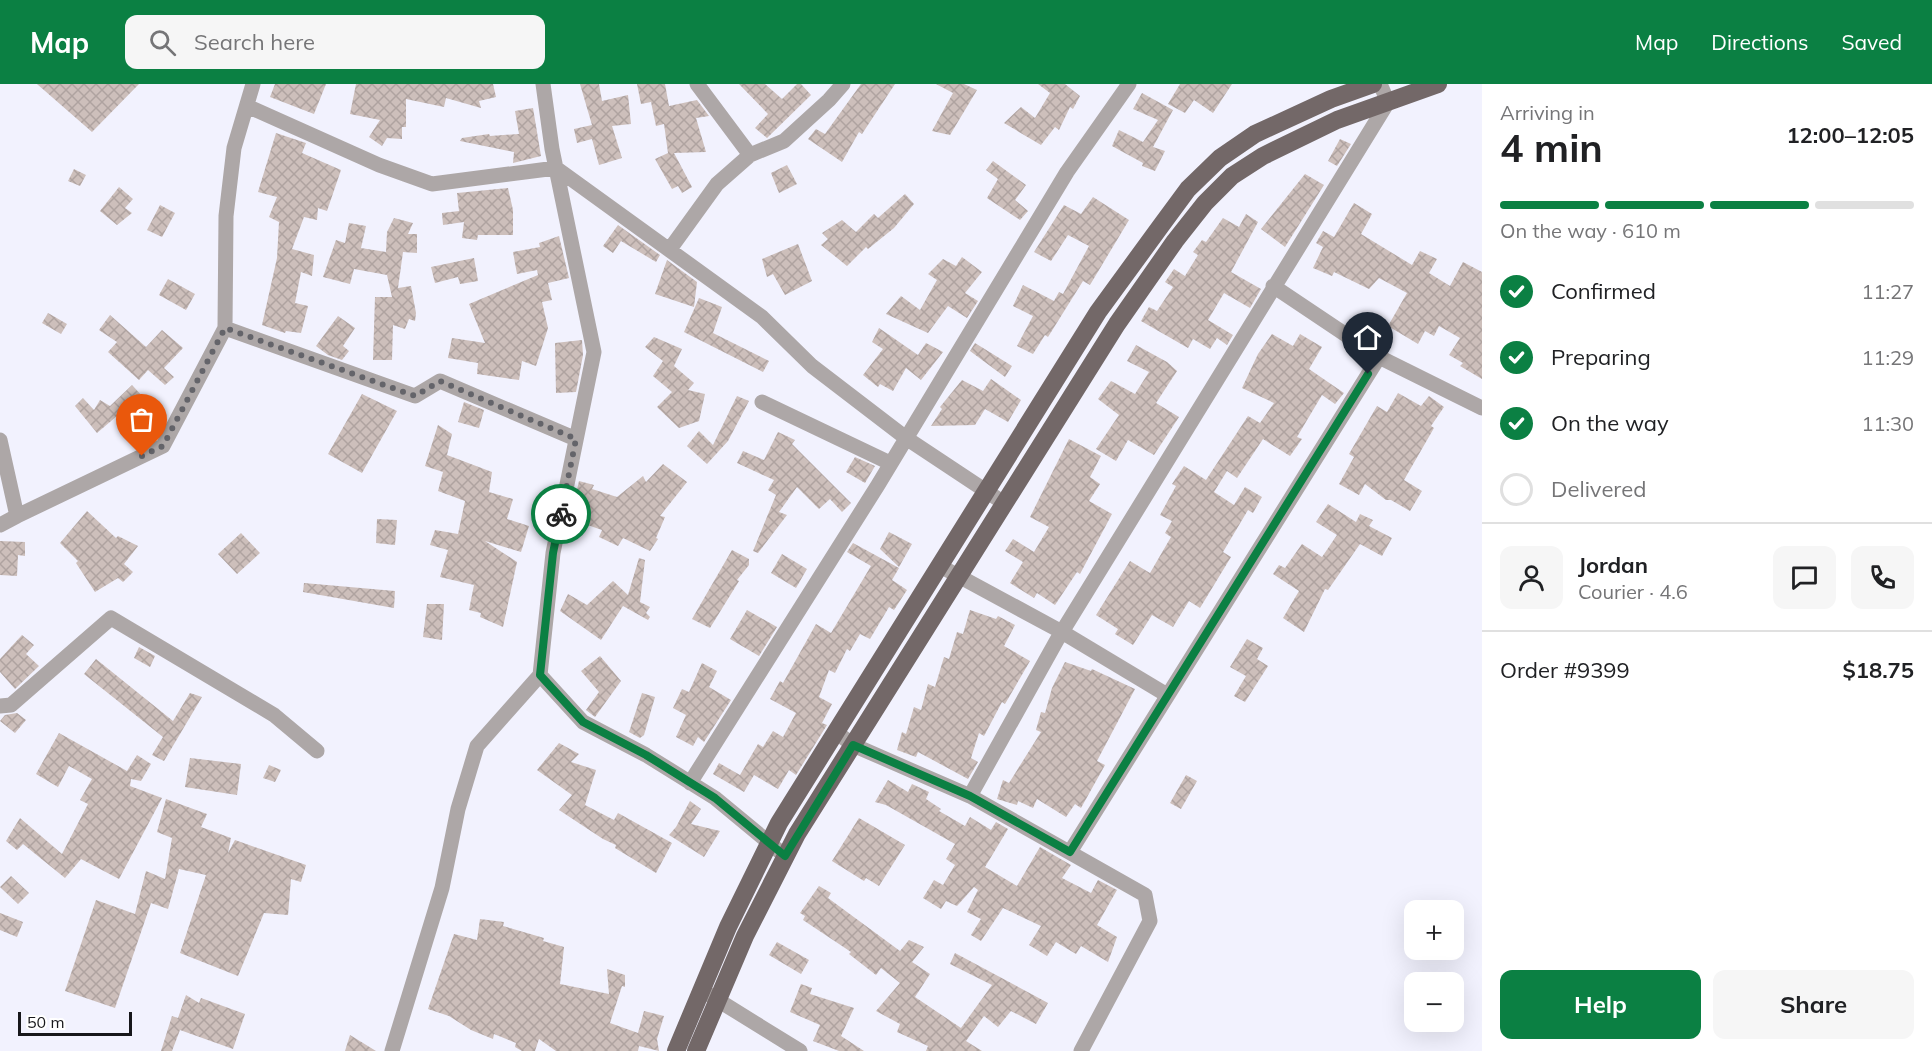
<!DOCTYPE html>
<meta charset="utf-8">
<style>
:root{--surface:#fff;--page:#f6f6f6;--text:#202124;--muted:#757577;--line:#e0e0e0;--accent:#0b8043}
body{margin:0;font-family:Mulish,sans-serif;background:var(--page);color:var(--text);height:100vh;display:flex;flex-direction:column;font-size:22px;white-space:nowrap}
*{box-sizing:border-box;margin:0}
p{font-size:20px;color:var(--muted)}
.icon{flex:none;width:33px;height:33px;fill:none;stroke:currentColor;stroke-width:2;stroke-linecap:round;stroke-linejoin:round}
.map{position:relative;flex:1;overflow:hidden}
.details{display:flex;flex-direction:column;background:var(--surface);width:450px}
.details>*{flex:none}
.fabs{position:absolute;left:1404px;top:816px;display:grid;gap:12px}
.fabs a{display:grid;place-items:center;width:60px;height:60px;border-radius:12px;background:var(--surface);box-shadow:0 6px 24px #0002;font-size:30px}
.scale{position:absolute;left:18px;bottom:15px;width:114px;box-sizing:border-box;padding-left:6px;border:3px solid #17171b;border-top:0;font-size:16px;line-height:21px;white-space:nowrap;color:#17171b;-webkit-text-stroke:4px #fff;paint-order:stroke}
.pin{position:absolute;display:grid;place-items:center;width:51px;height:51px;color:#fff;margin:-62px -26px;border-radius:50% 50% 50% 0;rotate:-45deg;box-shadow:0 0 6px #0007}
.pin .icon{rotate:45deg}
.courier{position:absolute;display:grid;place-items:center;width:60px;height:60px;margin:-30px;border:4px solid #0b8043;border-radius:50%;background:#fff;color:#222;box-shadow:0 2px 8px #0007}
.headline em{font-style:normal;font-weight:700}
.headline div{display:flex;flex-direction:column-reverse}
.headline{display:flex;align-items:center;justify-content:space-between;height:102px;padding:0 18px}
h1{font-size:39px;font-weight:700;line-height:45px}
.bar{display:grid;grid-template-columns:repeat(4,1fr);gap:9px 6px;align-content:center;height:72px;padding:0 18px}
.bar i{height:8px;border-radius:4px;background:var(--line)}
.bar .active{background:var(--accent)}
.bar p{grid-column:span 4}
.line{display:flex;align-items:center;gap:15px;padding:0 18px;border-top:2px solid var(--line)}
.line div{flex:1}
.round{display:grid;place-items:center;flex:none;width:63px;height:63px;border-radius:12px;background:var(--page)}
ol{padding:0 18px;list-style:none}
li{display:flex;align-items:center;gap:18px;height:66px}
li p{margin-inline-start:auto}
li .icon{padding:6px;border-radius:50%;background:var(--accent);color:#fff;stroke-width:4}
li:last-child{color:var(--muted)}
li i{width:33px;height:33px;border:3px solid var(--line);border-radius:50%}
.primary-button{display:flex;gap:12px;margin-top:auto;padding:12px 18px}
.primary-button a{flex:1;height:69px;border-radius:12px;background:var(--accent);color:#fff;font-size:24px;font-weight:700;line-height:69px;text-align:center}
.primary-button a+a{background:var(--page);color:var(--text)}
header{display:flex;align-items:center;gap:36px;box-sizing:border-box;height:84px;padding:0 30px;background:var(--accent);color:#fff}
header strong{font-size:28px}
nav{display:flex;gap:33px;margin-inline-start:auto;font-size:21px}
.search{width:420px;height:54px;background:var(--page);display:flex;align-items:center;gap:15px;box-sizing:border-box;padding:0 21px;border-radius:12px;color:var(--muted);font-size:22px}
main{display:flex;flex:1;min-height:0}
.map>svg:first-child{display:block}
</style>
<header>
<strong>Map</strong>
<div class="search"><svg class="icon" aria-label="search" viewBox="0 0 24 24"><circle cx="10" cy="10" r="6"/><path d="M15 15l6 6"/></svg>Search here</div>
<nav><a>Map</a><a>Directions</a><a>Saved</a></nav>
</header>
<main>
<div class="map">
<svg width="1482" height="967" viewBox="0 0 1482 967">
<defs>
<pattern id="building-cross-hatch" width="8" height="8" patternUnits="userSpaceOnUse" patternTransform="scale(1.5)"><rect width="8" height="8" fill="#cdbfbb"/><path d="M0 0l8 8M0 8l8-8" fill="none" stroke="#afa3a0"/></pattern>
</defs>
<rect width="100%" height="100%" fill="#f2f2fe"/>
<!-- building -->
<path fill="url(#building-cross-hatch)" d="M 37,0 L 139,0 L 92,48 Z
M 275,0 L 326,0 L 314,30 L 270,13 Z
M 356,0 L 493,0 L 496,13 L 479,17 L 481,24 L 446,14 L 444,23 L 406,15 L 406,43 L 402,43 L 402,55 L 387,54 L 382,62 L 369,53 L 380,36 L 350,30 Z
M 580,0 L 599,0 L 602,17 L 628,11 L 631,40 L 612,42 L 622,74 L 599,81 L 592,55 L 577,59 L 574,45 L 592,41 Z
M 637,0 L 665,0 L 669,22 L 697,16 L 709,32 L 696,34 L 706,68 L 674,69 L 692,103 L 682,109 L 678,102 L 672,105 L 655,75 L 668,69 L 664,40 L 656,42 L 651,18 L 641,20 Z
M 739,0 L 765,0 L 782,15 L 797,0 L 801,0 L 811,11 L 767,54 L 755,44 L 768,30 Z
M 861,0 L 895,0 L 862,50 L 859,48 L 842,78 L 808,55 L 816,45 L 825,50 Z
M 936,0 L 964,0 L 977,6 L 950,51 L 932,47 L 953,9 Z
M 1038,0 L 1065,0 L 1080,12 L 1073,25 L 1070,23 L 1059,46 L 1055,43 L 1041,61 L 1004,39 L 1021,23 L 1035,34 L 1050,9 Z
M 1180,0 L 1232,0 L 1213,29 L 1194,16 L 1185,29 L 1168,20 Z
M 1142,9 L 1173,26 L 1153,63 L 1165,67 L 1155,87 L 1142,82 L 1143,79 L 1112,62 L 1119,46 L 1143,58 L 1158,36 L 1133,25 Z
M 533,24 L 541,72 L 513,79 L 514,68 L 460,57 L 462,54 L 489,50 L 490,52 L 519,50 L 515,27 Z
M 276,49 L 306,59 L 302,69 L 341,86 L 327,127 L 318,124 L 317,136 L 304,133 L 292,165 L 314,171 L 312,192 L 301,188 L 295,219 L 308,222 L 301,249 L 286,247 L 285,249 L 262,241 L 277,174 L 279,138 L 269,133 L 277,113 L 258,108 Z
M 1340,55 L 1351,60 L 1337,82 L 1328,77 Z
M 993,77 L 1026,101 L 1015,116 L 1028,127 L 1020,136 L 987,114 L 998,95 L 986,86 Z
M 787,81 L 797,100 L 779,109 L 771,89 Z
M 74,85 L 86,91 L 80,102 L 68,97 Z
M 1305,90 L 1324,101 L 1285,163 L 1261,145 Z
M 119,103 L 133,115 L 125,124 L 132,129 L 117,141 L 100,127 Z
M 508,104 L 513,126 L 513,151 L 478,151 L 477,156 L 462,154 L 464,138 L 443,141 L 442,129 L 459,127 L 457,109 Z
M 905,110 L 914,120 L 894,144 L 868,165 L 866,163 L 847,182 L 821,161 L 828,155 L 822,149 L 842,136 L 856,148 L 874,130 L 878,134 Z
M 1093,113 L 1129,136 L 1090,201 L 1083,197 L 1048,253 L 1045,251 L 1033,270 L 1017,262 L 1033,232 L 1013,222 L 1023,201 L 1054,217 L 1059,208 L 1063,210 L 1089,162 L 1068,151 L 1051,177 L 1034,168 L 1064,121 L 1081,130 Z
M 1354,119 L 1372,130 L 1361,150 L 1412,181 L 1420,167 L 1437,175 L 1429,189 L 1450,202 L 1463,178 L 1482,188 L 1482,295 L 1460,282 L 1463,279 L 1449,271 L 1460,254 L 1439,242 L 1434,252 L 1425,247 L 1418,260 L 1388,242 L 1407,209 L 1379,194 L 1369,205 L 1334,188 L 1332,192 L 1313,184 L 1323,163 L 1316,159 L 1323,147 L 1334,153 Z
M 160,121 L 175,129 L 162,153 L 147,146 Z
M 1246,130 L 1258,138 L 1231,188 L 1261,205 L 1250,224 L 1224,209 L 1208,236 L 1233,251 L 1227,261 L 1217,254 L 1210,265 L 1193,255 L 1188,264 L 1141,237 L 1149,223 L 1157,227 L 1173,203 L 1165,198 L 1174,185 L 1185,192 L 1198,171 L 1193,168 L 1202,156 L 1206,158 L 1223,134 L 1239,143 Z
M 394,134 L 413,139 L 408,150 L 417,150 L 417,169 L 403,168 L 398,204 L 411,202 L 416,229 L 415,237 L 409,235 L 405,245 L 393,241 L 392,276 L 373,276 L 375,213 L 392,213 L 387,191 L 354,185 L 350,200 L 323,193 L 336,156 L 345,159 L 349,139 L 366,142 L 361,164 L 386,168 L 387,148 Z
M 618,141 L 660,171 L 656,178 L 621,157 L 613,169 L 603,162 Z
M 559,152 L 569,194 L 548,199 L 552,216 L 542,218 L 548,244 L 536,282 L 522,277 L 519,296 L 477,290 L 478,279 L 448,274 L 452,254 L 485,259 L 469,220 L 538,191 L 537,186 L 517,190 L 513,168 L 540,163 L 539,159 Z
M 798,160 L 812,197 L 785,211 L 773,190 L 767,193 L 762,175 Z
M 962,173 L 982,188 L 965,209 L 978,217 L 967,234 L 948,222 L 928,249 L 886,230 L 901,212 L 920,226 L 937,196 L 928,190 L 943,175 L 956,182 Z
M 474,174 L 478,197 L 460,200 L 458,193 L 435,199 L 431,183 Z
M 667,176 L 697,198 L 694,223 L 655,210 Z
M 168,195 L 195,210 L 186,226 L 159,211 Z
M 699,214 L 722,223 L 713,249 L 769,277 L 763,288 L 684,248 Z
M 48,229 L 67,240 L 61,250 L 42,239 Z
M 110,231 L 146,263 L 162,246 L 183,264 L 164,284 L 174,293 L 165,301 L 148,286 L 139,296 L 108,268 L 117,258 L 99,246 Z
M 338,232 L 355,244 L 343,262 L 349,267 L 342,276 L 328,271 L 316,262 Z
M 879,244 L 918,271 L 926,259 L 943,268 L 921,296 L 906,284 L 893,307 L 880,300 L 878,303 L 863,291 L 883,265 L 872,258 Z
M 1272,250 L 1293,262 L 1300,250 L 1322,263 L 1309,285 L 1344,309 L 1335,320 L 1322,311 L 1297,353 L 1302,355 L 1290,372 L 1263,355 L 1237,394 L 1227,387 L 1214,408 L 1234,421 L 1245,403 L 1262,413 L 1253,429 L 1248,426 L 1223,468 L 1231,473 L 1200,524 L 1189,517 L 1173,543 L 1152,531 L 1133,561 L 1115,550 L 1118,545 L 1096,531 L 1130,477 L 1150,489 L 1171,453 L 1165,449 L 1172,437 L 1160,431 L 1176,402 L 1172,400 L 1184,382 L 1206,396 L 1248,332 L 1260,339 L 1274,319 L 1242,304 L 1258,270 Z
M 654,253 L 682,265 L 674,282 L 694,299 L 688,306 L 705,310 L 699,337 L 679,344 L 657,323 L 672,308 L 653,292 L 663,277 L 645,263 Z
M 582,256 L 583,271 L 576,308 L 556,309 L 555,259 Z
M 975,259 L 1012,282 L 1005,293 L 970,267 Z
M 1136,261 L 1167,278 L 1177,287 L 1156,319 L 1179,333 L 1154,371 L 1128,356 L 1116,377 L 1096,365 L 1119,331 L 1098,315 L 1111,297 L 1135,310 L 1149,288 L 1127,277 Z
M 991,295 L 1021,316 L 1008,338 L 985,325 L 975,341 L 931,342 L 942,325 L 940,323 L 962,296 L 983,307 Z
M 132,301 L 143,313 L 127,329 L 124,326 L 97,349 L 75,322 L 83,314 L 94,326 L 100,316 L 110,322 Z
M 1398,309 L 1421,322 L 1429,312 L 1444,323 L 1431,342 L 1434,344 L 1404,396 L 1422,407 L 1410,427 L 1391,416 L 1386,416 L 1365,400 L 1359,411 L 1339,400 L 1354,373 L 1349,370 L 1377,322 L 1387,328 Z
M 362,310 L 397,327 L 362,389 L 328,370 Z
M 737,312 L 749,317 L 728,357 L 707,380 L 687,362 L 699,347 L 713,361 Z
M 464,318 L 484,326 L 479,344 L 458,338 Z
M 438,341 L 452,350 L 447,371 L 492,388 L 489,408 L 513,415 L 507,435 L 529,442 L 521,468 L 485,457 L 517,478 L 503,543 L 480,533 L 481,529 L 469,526 L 474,501 L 440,493 L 448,466 L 430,461 L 435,446 L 458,450 L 465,417 L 438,407 L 443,388 L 425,382 Z
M 778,348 L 795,356 L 792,360 L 851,419 L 842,428 L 830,415 L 819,425 L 797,403 L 779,428 L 787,431 L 758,469 L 753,467 L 776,411 L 768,406 L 774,396 L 737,379 L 743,367 L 764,376 Z
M 1069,355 L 1101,372 L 1090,393 L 1100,400 L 1089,417 L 1112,430 L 1080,490 L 1077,488 L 1055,521 L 1037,509 L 1034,514 L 1010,499 L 1023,478 L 1005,467 L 1013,455 L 1034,468 L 1049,443 L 1030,433 Z
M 855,373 L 875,382 L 865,399 L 846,388 Z
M 663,380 L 687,398 L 660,432 L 665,433 L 656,454 L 658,455 L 650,467 L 623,454 L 618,462 L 599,453 L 602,446 L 570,435 L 579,397 L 594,401 L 592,405 L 617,413 L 643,392 L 646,398 Z
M 1328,420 L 1356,438 L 1360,430 L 1373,436 L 1369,442 L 1392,454 L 1382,472 L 1360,460 L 1328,506 L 1325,505 L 1304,548 L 1283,534 L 1299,507 L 1273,490 L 1279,481 L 1285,484 L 1302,460 L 1322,473 L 1337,451 L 1316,438 Z
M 87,427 L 116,454 L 118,452 L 138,462 L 124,480 L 133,488 L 123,498 L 118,494 L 95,508 L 76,479 L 78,477 L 60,459 Z
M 377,435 L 397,436 L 395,461 L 376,459 Z
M 889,448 L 912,460 L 899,483 L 880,465 Z
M 241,449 L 260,469 L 237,490 L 218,470 Z
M 0,457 L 25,458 L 25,472 L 18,471 L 17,492 L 0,491 Z
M 853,459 L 899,484 L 892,496 L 907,506 L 894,526 L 889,523 L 870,555 L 860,550 L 850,567 L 847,565 L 835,589 L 829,586 L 819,613 L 832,620 L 822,639 L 827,641 L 796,691 L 789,686 L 778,705 L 754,691 L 744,708 L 713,690 L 719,679 L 740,691 L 758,660 L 763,663 L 773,647 L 783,653 L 796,629 L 770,615 L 780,597 L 783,599 L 816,540 L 831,549 L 871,482 L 847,468 Z
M 732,466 L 749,475 L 749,481 L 737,496 L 739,497 L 710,544 L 692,535 Z
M 782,470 L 807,485 L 796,504 L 771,489 Z
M 639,474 L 645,476 L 640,518 L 650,523 L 646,529 L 650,533 L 648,536 L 623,522 L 601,556 L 560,527 L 568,510 L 587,521 L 613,497 L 628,511 Z
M 304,499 L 395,507 L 394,524 L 303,508 Z
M 427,520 L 444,520 L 442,556 L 423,553 Z
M 747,526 L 777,543 L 759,572 L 730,555 Z
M 970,526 L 996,535 L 998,532 L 1015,541 L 1004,562 L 1030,577 L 1005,620 L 1002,618 L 984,652 L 979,649 L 971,674 L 978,678 L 968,695 L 918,668 L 916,673 L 897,666 L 902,648 L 906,650 L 914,623 L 921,626 L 928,600 L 935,603 L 944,573 L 949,575 L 957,548 L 963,550 Z
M 22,551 L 34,561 L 26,570 L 39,582 L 15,605 L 0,588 L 0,575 Z
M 1247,555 L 1263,564 L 1257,575 L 1268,582 L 1245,618 L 1234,612 L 1246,592 L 1230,583 Z
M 139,563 L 155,572 L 150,583 L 134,574 Z
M 600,572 L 621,597 L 595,633 L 586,626 L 599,608 L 581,587 Z
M 96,575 L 173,637 L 190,609 L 202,613 L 164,677 L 152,671 L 163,653 L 84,590 Z
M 1065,578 L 1091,587 L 1092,585 L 1135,605 L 1097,677 L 1105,681 L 1081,724 L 1075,720 L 1066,733 L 1037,715 L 1033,724 L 1018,717 L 1017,721 L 997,715 L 1003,696 L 1009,699 L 1041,648 L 1036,646 L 1041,628 L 1045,629 L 1052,604 Z
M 702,579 L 717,587 L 709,603 L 731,616 L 704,658 L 698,653 L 693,662 L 676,653 L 686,631 L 673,624 L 682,605 L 689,608 Z
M 642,609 L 655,613 L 644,651 L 640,654 L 629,648 Z
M 17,629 L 26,636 L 15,649 L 0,637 L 5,631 Z
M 59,649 L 127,687 L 137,671 L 151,680 L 141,697 L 131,695 L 130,702 L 162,714 L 119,795 L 81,775 L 65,794 L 23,760 L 17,766 L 6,757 L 20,734 L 62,770 L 88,720 L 80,716 L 92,695 L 69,682 L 58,703 L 36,690 Z
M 559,659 L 579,670 L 571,678 L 596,686 L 585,721 L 614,736 L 618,729 L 672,759 L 656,789 L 615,764 L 616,761 L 603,755 L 559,726 L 572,711 L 537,686 Z
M 190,674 L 241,680 L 237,711 L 185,703 Z
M 269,681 L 281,686 L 275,698 L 263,694 Z
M 1186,691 L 1197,697 L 1181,725 L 1170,719 Z
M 888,696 L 908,708 L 912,700 L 929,708 L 926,715 L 941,725 L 939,727 L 965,742 L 970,733 L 991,746 L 996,738 L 1008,745 L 985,783 L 1017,802 L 1040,763 L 1071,781 L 1062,794 L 1091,809 L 1098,796 L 1117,806 L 1097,841 L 1117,853 L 1108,878 L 1081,862 L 1076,870 L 1056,858 L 1047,872 L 1029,861 L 1041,842 L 1003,824 L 981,857 L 971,851 L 981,835 L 967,828 L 978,806 L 974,803 L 957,822 L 946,817 L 941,825 L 923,814 L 934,796 L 943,801 L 955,781 L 946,775 L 955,760 L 886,721 L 875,718 Z
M 166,715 L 207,730 L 201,743 L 231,754 L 228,769 L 235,756 L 306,781 L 301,798 L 291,795 L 288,831 L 264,829 L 238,892 L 180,869 L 206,791 L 179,785 L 168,825 L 151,819 L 115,924 L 65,907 L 96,816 L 135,830 L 146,787 L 165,795 L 172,754 L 157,748 Z
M 690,717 L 701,725 L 691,740 L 720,747 L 704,773 L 669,751 L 676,743 Z
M 859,734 L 905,761 L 879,802 L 866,794 L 864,797 L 832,777 Z
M 11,792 L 29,809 L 18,820 L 0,803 Z
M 819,802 L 831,809 L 828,814 L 900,867 L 909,856 L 924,863 L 912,878 L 930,890 L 915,913 L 961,944 L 992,901 L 950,880 L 955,869 L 1048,919 L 1036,940 L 1011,927 L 998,943 L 984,932 L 966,957 L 982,967 L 926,967 L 928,962 L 897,948 L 900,940 L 876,927 L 900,899 L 881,884 L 876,891 L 849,870 L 851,868 L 803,836 L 805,832 L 800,829 Z
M 0,829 L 23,838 L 17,853 L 0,846 Z
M 480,835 L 504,838 L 503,842 L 544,854 L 543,857 L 564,863 L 560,900 L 609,910 L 607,885 L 625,891 L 625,903 L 622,902 L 610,939 L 638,949 L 644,927 L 664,932 L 657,955 L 659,967 L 639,962 L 638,967 L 556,967 L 539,955 L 535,967 L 522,967 L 515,963 L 516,959 L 494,950 L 493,955 L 471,946 L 449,932 L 428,925 L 454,850 L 477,856 Z
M 777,858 L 809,876 L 801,890 L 769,871 Z
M 801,900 L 812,904 L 810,910 L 854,924 L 841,952 L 864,967 L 839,967 L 813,957 L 820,941 L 790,928 Z
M 186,911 L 199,919 L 201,914 L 245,930 L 233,965 L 180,946 L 172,967 L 161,967 L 172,932 L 178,934 Z
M 350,951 L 376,967 L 345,967 Z"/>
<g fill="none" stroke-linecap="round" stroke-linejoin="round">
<!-- minor -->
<path stroke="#ada7a7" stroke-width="15" d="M 543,0 L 552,65 L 594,268 L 553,469 L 540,591 L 583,638 L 646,671 L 715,714 L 785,772
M 247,22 L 379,81 L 432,100 L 556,84 L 762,233 L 812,282 L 906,354 L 1004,419
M 750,71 L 784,57 L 829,16 L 843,0
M 670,165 L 717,100 L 750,71 L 697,0
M 1273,202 L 1379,273 L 1482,324
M 225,244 L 226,132 L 234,64 L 253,0
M 762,318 L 890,379
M 0,356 L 17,432 L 163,362 L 225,244 L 415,312 L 440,297 L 576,355
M 0,441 L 17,432
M 940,482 L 1062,548 L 1167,611
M 0,622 L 11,621 L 111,534 L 274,631 L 317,667
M 836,648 L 853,661 L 970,712 L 1145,811 L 1150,837 L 1081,967
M 690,699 L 878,401 L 1067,88 L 1129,0
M 970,712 L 1057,556 L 1388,18 L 1380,0
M 1070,768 L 1379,273
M 708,910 L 800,967
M 392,967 L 442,804 L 458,725 L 477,662 L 540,591"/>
<!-- major -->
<path stroke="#736868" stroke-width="18" d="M 676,967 L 728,843 L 779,739 L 1098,228 L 1160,143 L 1188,105 L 1220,74 L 1255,50 L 1331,15 L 1373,0
M 696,967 L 745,852 L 797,750 L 1117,240 L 1175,157 L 1205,119 L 1232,92 L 1263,72 L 1337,36 L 1438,0"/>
</g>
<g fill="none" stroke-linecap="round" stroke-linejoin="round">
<!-- done -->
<path stroke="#64646a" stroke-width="6" stroke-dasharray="0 10.8" d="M 142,372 L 163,362 L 225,244 L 415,312 L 440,297 L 576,355 L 561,430"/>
<!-- route -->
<path stroke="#0b8043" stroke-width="8" d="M 561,430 L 553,469 L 540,591 L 583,638 L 646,671 L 715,714 L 785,772 L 853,661 L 970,712 L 1070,768 L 1368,290"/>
</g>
</svg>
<div class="fabs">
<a>+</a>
<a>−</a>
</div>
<div class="scale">50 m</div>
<div class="pin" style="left:142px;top:372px;background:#ea580c"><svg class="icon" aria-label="bag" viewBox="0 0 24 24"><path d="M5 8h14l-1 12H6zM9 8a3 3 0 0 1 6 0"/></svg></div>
<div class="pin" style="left:1368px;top:290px;background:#1f2937"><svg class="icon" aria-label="home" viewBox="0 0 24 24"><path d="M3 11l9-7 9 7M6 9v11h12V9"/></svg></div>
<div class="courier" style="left:561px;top:430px"><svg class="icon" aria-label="bike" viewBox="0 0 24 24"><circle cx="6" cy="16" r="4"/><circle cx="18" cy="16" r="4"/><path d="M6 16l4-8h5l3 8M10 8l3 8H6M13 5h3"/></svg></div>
</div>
<section class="details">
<div class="headline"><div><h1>4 min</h1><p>Arriving in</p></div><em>12:00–12:05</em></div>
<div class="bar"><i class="active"></i><i class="active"></i><i class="active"></i><i></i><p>On the way · 610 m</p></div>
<ol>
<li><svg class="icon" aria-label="check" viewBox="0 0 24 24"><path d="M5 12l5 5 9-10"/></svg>Confirmed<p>11:27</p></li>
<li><svg class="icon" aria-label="check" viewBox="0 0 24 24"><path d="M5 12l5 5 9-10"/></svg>Preparing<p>11:29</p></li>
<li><svg class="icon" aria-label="check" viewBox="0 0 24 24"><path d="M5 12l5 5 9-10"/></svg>On the way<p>11:30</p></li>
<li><i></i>Delivered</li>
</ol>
<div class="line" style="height:108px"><a class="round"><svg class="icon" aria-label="person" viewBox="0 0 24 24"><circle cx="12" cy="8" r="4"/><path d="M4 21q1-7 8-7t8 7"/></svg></a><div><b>Jordan</b><p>Courier · 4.6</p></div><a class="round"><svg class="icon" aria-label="chat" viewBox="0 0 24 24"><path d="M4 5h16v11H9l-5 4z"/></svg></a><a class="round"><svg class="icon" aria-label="phone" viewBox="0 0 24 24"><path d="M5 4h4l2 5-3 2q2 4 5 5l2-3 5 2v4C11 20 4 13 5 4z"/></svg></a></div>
<div class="line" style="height:78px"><div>Order #9399</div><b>$18.75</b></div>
<div class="primary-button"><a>Help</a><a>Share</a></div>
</section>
</main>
